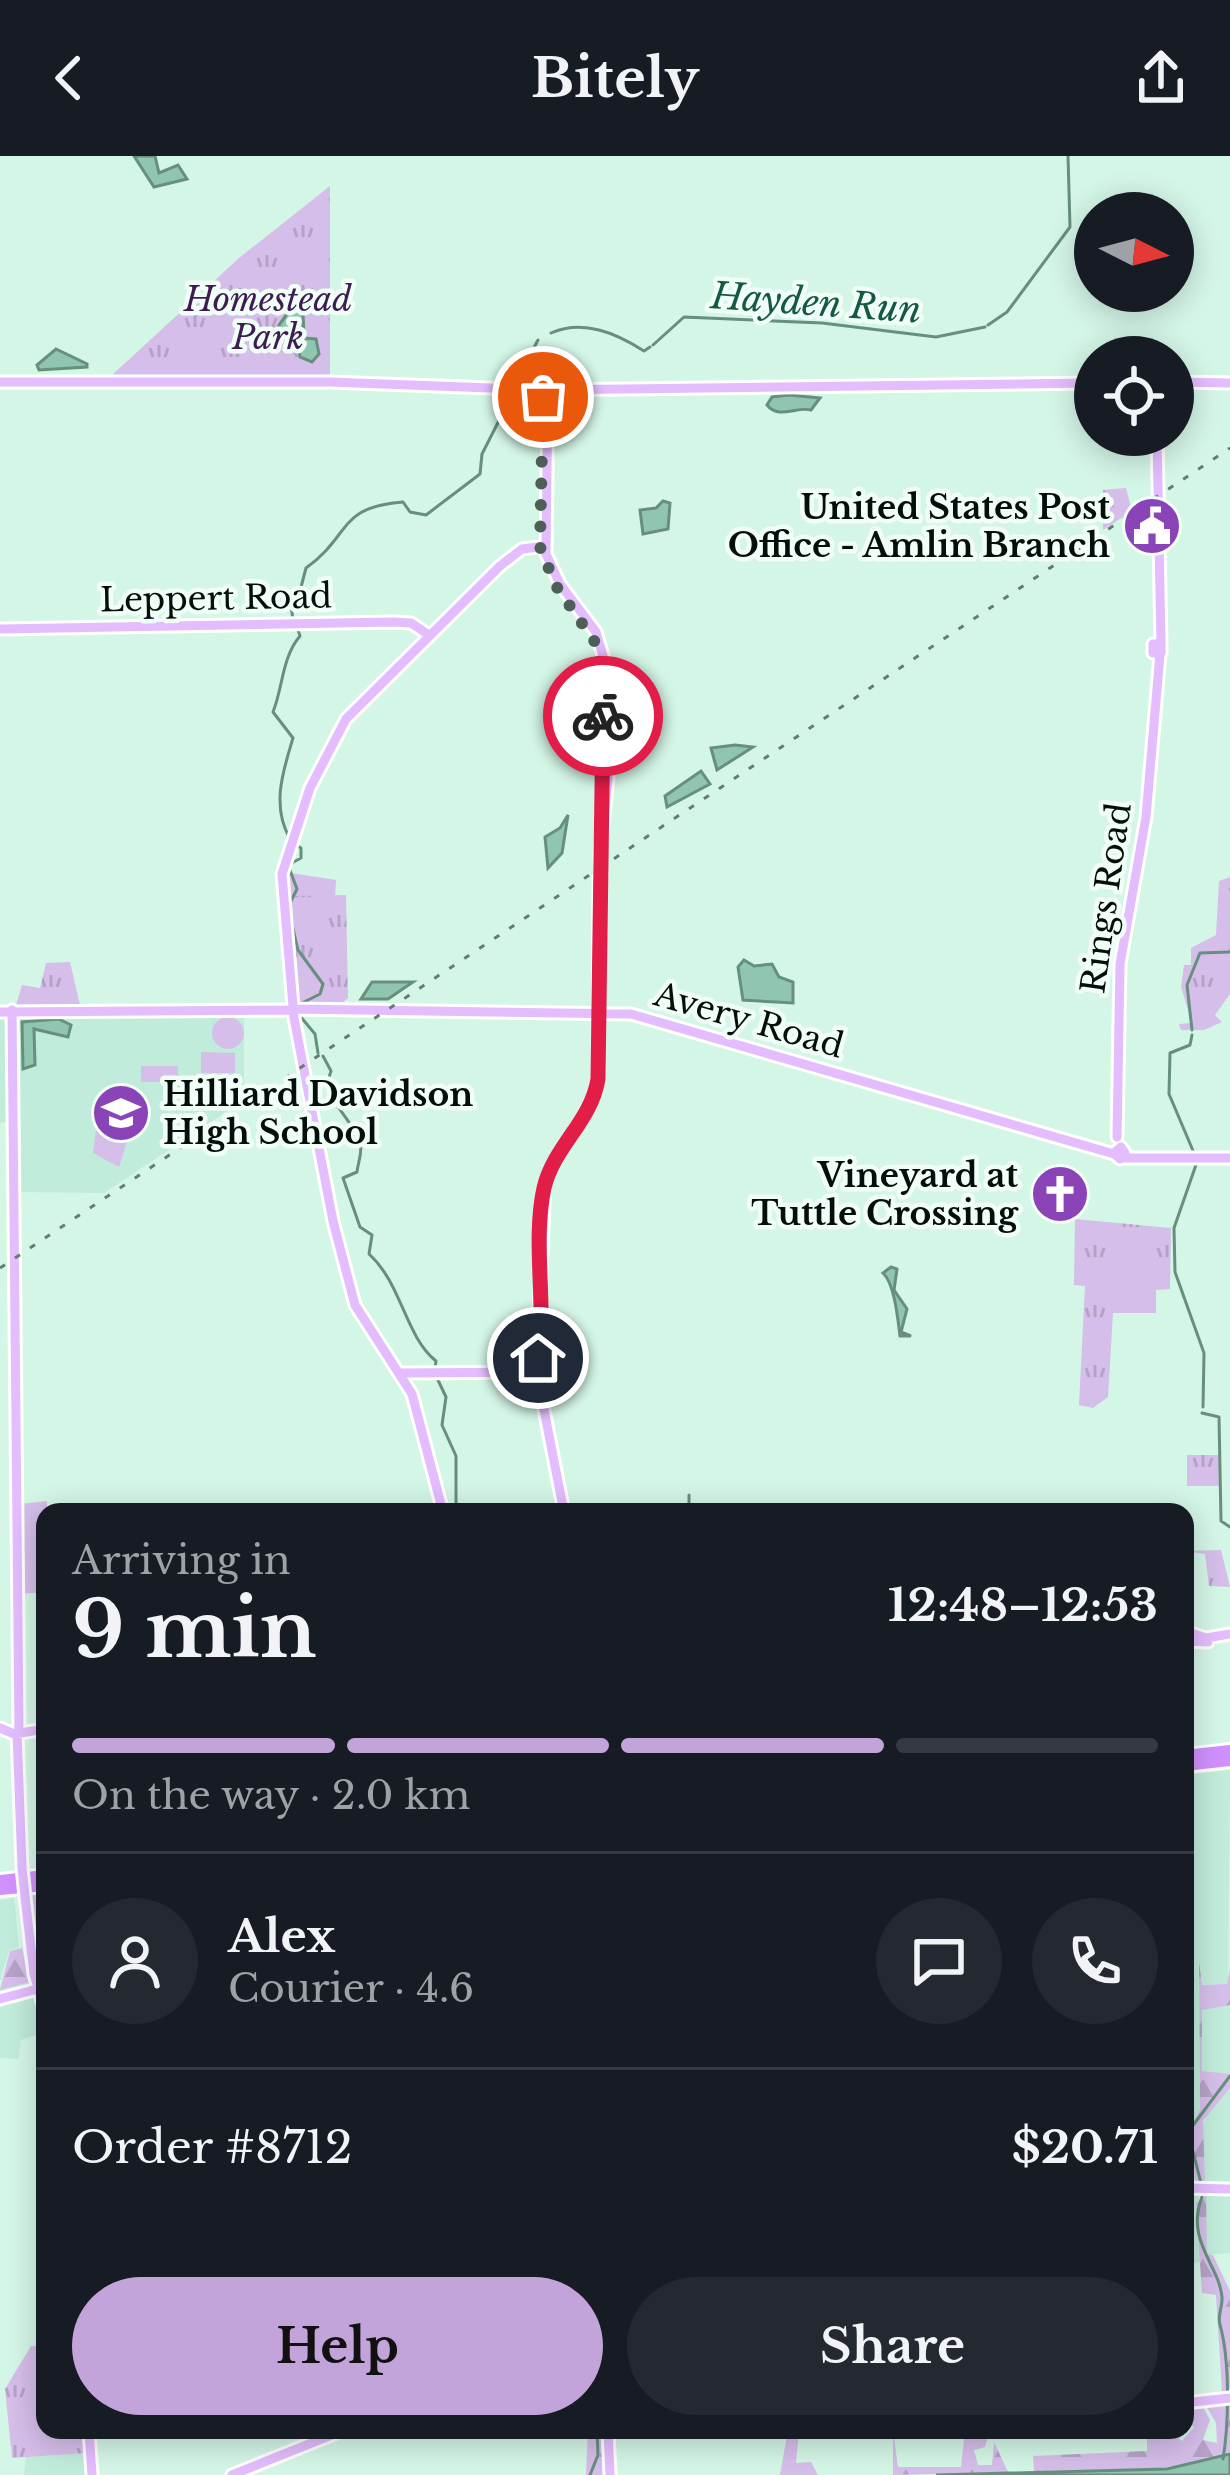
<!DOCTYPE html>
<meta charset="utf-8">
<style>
:root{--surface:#171b24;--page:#242831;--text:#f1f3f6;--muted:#9ea1a6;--line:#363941;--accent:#c3a4da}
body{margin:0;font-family:"Libre Baskerville",serif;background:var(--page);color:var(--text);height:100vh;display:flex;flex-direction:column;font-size:45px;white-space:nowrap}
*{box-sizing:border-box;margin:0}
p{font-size:39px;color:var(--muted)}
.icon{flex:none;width:66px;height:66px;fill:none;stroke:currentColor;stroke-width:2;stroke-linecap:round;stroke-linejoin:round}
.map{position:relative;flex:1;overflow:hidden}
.panel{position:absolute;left:36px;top:1347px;width:1158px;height:936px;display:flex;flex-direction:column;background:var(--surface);border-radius:24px;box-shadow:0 6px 30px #0003}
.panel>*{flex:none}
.needle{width:78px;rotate:96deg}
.fabs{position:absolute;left:1074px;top:36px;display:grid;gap:24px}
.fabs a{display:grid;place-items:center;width:120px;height:120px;border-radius:50%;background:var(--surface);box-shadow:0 6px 30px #0003;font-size:60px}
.pin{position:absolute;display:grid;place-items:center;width:102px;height:102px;color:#fff;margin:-51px;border:6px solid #fff;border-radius:50%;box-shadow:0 3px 12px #0007}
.courier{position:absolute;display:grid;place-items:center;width:120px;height:120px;margin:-60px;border:9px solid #e11d48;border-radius:50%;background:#fff;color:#222;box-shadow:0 3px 15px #0007}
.summary em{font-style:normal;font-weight:800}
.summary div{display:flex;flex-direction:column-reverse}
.summary{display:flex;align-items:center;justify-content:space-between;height:204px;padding:0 36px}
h1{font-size:78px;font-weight:800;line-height:90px}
.bar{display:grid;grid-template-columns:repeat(4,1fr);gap:18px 12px;align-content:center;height:144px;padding:0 36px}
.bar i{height:15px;border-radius:9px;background:var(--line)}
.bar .selected{background:var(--accent)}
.bar p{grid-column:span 4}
.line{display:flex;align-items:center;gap:30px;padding:0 36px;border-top:3px solid var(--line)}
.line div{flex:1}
.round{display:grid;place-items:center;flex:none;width:126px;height:126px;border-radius:63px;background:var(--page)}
.action{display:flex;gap:24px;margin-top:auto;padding:24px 36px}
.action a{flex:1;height:138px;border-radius:72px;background:var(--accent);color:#111;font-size:48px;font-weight:800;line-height:138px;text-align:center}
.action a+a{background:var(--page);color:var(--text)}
header{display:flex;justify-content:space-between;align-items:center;height:156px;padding:0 36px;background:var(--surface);font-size:54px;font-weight:800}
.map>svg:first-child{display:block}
</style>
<header><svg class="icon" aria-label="back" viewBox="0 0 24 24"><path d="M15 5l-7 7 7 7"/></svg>Bitely<svg class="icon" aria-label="share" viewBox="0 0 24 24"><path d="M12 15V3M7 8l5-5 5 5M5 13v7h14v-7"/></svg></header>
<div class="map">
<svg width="1230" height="2319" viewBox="0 0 1230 2319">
<defs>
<pattern id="grass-dots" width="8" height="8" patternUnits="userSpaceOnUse" patternTransform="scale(3)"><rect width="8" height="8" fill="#d5bee9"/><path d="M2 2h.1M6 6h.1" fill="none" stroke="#b5a2c6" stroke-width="1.8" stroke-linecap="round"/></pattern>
<pattern id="forest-firs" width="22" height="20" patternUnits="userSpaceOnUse" patternTransform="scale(3)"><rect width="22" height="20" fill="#d5bee9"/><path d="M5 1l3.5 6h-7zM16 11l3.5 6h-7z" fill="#b5a2c6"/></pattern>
<pattern id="park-tufts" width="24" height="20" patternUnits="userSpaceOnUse" patternTransform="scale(3)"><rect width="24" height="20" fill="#d5bee9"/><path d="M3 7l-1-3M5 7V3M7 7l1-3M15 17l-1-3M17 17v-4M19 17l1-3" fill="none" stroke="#b5a2c6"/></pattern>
</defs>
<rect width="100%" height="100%" fill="#d4f6e7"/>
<!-- built -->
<path fill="#c1ebda" d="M 8,859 L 9,965 L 0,967 L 0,860 Z
M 18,859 L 244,862 L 244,944 L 104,1037 L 19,1036 Z
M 1230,1614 L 1228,1828 L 1199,1829 L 1200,1906 L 1202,1850 L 1230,1849 L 1230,1918 L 1203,1919 L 1200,1910 L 1200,1953 L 1186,1988 L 1199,2029 L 1200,2106 L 1185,2108 L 1185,1619 Z
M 14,1742 L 19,1791 L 9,1795 L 0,1825 L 0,1744 Z
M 29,1826 L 45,1839 L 45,1876 L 21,1884 L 19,1903 L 0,1902 L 0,1832 Z
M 1230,1932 L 1230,2097 L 1207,2099 L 1201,1971 L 1217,1942 Z
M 88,2297 L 90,2319 L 24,2319 L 26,2301 Z"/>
<!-- grass -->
<path fill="url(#grass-dots)" d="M 45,1732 L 45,1821 L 38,1822 L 26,1734 Z"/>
<!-- forest -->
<path fill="url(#forest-firs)" d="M 1126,332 L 1132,355 L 1103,374 L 1103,334 Z
M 291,717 L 336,724 L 329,846 L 286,720 Z
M 22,1792 L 29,1826 L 0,1834 L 10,1795 Z
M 1199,1805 L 1202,1829 L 1227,1828 L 1230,1812 L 1230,1849 L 1202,1854 L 1202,1915 L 1230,1918 L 1230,1932 L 1203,1965 L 1205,2029 L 1196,2026 L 1187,1981 L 1200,1953 Z
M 1206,2040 L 1207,2098 L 1213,2099 L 1230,2135 L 1230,2233 L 1222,2236 L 1216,2139 L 1202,2137 L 1196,2047 Z
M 1230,2246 L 1230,2298 L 1167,2313 L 1034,2315 L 1033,2300 L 1147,2295 L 1147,2274 L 1168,2274 L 1182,2285 L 1194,2271 L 1185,2266 L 1185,2251 L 1202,2249 L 1210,2264 L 1203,2284 L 1217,2287 L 1216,2267 L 1205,2248 Z
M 588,2274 L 603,2274 L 606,2319 L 586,2319 Z
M 788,2274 L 799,2274 L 796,2307 L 811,2306 L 818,2319 L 780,2319 Z
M 893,2274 L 898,2311 L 961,2311 L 965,2274 L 990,2274 L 985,2291 L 974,2294 L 978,2309 L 992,2309 L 994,2286 L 1008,2316 L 893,2319 Z"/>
<!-- park -->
<path fill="url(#park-tufts)" d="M 330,30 L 330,226 L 111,220 L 239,102 Z
M 285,711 L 294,740 L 346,739 L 348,842 L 340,849 L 300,849 L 294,844 Z
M 1230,721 L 1230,838 L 1215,859 L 1222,866 L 1204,874 L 1181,874 L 1179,868 L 1192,867 L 1181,831 L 1184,809 L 1191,809 L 1191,792 L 1216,779 L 1219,725 Z
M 70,806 L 80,849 L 16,849 L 22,829 L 40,832 L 46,807 Z
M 1075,1063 L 1171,1072 L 1170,1133 L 1156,1134 L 1156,1157 L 1113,1157 L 1108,1241 L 1093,1252 L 1079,1249 L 1085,1130 L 1074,1129 Z
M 1187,1299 L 1219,1299 L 1220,1330 L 1187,1330 Z
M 47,1345 L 45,1436 L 20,1438 L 20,1348 Z
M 1221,1394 L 1230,1431 L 1209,1430 L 1205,1398 L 1185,1395 Z
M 31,2190 L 45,2190 L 45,2274 L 86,2274 L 88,2297 L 12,2302 L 5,2233 Z"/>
<!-- pitch -->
<path fill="#d5bee9" d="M212 877a16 16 0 1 1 32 0a16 16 0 1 1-32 0Z
M 201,896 L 235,897 L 235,917 L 201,917 Z
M 141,910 L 178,910 L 178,926 L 141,926 Z
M 97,965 L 131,973 L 119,1011 L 93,997 Z
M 1147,1078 L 1148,1110 L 1130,1105 L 1117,1079 Z
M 1116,1116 L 1145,1116 L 1145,1123 L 1153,1123 L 1152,1154 L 1114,1154 Z
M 62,2276 L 63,2282 L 76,2278 L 75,2295 L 29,2296 L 31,2283 L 40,2285 L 41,2277 Z"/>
<!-- water -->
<path fill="#90c6b0" stroke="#668f7e" stroke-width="3" d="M 134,0 L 155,0 L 159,17 L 178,9 L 187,23 L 154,31 Z
M 292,151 L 303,157 L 304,182 L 316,183 L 319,198 L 312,206 L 300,201 L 296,177 L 287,184 L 278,181 L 279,169 Z
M 56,193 L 87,208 L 87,211 L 39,214 L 37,209 Z
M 789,239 L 820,242 L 811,254 C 796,250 779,264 767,249 L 772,241 Z
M 663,345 L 670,347 L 668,373 L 643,378 L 640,354 L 656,352 Z
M 735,589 L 753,591 L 717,614 L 711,592 Z
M 701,615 L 710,628 L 667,651 L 665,640 Z
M 568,659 L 562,697 L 548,712 L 545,681 L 560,672 Z
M 744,804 L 754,810 L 772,808 L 779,821 L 793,826 L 793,847 L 743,844 L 738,811 Z
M 372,826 L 413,826 L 388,843 L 361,843 Z
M 59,863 L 71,869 L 68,881 L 34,873 L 35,909 L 23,913 L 22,866 Z
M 891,1111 L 897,1113 L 894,1134 L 907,1153 L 901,1176 L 911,1180 L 900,1180 C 898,1165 895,1128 883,1117 Z
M 1230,2298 L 1230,2319 L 936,2319 L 1167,2313 Z"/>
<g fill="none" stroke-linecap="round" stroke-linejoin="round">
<!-- stream -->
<path stroke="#668f7e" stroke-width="3" d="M 988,169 L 1007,156 L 1070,71 L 1068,0
M 551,177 C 583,163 616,177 644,195 L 650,191
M 653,189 L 684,161 L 822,167 L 936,181 L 985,171
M 516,226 L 538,184
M 293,464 L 290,442 L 300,435 L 306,412 C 352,379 337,351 403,346 L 410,356 L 426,359 L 480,318 L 482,298 L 512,239
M 290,683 C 271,650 283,615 293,582 L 273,556 C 283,531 282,501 300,480 L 297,471
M 289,749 L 297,733 L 288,709 L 301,702 L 301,692 L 294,688
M 291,764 L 298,794 L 323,828 L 320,838 L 300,848
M 300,860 L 315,878 L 318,897
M 1192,874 L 1187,829 L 1200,797 L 1230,796
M 1192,879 L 1190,889 L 1170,897 L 1169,938 L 1194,997
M 323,900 L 331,915 C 320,941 352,962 360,986 C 363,996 358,1006 357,1016 L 343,1022 L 360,1071 L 372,1079 L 369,1098 C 402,1128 405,1180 436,1205 L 435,1213
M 1197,1006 L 1174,1072 L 1175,1116 L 1204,1197 L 1203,1251
M 437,1222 L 446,1241 L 442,1269 L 456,1300 L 456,1356
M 1202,1257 L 1219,1261 L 1221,1365 L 1230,1371
M 689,1356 L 689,1339
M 1201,2027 L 1188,1976 L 1230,1920
M 1202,2041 C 1185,2084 1219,2109 1222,2141 C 1223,2151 1217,2159 1220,2169 C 1230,2204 1229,2267 1223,2303
M 590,2319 L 598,2299 L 597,2274"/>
<defs>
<path id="major" d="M 0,226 L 330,226 L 543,234 L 1095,227
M 1173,226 L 1230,227
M 548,229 L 546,398 L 560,428 L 596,476 L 607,513 L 608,623 L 600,697
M 1157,279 L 1161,488
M 0,473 L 393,466 L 411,467 L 429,479
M 1153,488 L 1161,488 L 1161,497 L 1153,497 Z
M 293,853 L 631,858 L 1114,998
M 12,854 L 19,1575
M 0,856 L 294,854
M 1117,981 L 1120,808 L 1146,661 L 1160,498
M 1121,991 L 1125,997 L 1120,1003 L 1114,997 Z
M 1122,1002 L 1230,1002
M533 1212a8 8 0 1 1 16 0a8 8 0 1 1-16 0Z
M 537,1205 L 545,1028 C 558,989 590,964 598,923 L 599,722
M 400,1217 L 534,1216
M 537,1218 L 564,1356
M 443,1356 L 412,1238 L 355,1149 L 333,1065 L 294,862 L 282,718 L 310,632 L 346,563 L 500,410 L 522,393 L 545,390
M 1185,1475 L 1206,1482 L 1230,1478
M 1186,1485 L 1208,1486
M 0,1572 L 14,1578 L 45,1573
M 17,1577 L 22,1711
M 25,1741 L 34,1818 L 45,1855
M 0,1843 L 45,1831
M 1185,2032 L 1230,2033
M 1185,2247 L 1230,2242
M 89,2274 L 92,2319
M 608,2274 L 610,2319
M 232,2319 L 344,2274"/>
<path id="highway" d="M 1185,1600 L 1230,1595
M 1185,1609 L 1230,1604
M 0,1725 L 45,1720
M 0,1733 L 45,1729"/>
</defs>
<!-- major casing -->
<use href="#major" stroke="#fff" stroke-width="15"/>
<!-- highway casing -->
<use href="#highway" stroke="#fff" stroke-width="18"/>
<!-- major -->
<use href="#major" stroke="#e3bdfe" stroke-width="9"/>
<!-- highway -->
<use href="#highway" stroke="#d091fe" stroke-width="12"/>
<!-- rail -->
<path stroke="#667b72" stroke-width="3" stroke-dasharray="6 12" stroke-linecap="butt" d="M 0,1112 L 1230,292"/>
<defs>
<path id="major-bridge" d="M 600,697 L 601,721
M 22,1711 L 25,1741"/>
</defs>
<!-- major-bridge casing -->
<use href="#major-bridge" stroke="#fff" stroke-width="15" stroke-linecap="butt"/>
<!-- major-bridge -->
<use href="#major-bridge" stroke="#e3bdfe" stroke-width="9"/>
</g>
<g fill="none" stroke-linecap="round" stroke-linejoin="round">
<!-- done -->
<path stroke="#4d5f57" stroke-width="12" stroke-dasharray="0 21.6" d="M 543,241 L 540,391 L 556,430 L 597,489 L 603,560"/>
<!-- route -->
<path stroke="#e11d48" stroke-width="15" d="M 538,1202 C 547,1147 532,1087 544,1032 C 554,990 591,966 598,923 L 603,560"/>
</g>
<!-- icons -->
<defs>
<symbol id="civic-disc" viewBox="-11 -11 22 22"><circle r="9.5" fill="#8a44b7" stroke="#f0fef7"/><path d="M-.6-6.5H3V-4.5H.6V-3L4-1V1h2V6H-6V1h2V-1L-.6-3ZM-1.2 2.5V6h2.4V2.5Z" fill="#fff"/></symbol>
<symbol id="school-disc" viewBox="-11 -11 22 22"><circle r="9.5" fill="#8a44b7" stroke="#f0fef7"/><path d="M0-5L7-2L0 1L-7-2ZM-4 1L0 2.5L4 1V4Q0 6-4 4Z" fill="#fff"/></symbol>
<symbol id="church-disc" viewBox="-11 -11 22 22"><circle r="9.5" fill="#8a44b7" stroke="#f0fef7"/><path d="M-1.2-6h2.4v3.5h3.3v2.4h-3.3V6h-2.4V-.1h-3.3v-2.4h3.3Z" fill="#fff"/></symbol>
</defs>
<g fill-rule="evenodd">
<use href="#civic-disc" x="1119" y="337" width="66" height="66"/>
<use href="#school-disc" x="88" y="924" width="66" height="66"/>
<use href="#church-disc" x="1027" y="1005" width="66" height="66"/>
</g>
<g text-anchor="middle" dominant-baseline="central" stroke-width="9" stroke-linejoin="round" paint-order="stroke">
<!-- park labels -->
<g font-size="33" font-style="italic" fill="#3c1c51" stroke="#f0fef7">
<text x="268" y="143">Homestead<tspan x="268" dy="38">Park</tspan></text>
</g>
<!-- poi labels -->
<g font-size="33" font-weight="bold" fill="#040e0a" stroke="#f0fef7" text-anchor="end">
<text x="1110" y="351">United States Post<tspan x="1110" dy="38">Office - Amlin Branch</tspan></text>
<text x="163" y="938" text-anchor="start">Hilliard Davidson<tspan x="163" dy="38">High School</tspan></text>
<text x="1018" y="1019">Vineyard at<tspan x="1018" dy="38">Tuttle Crossing</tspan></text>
</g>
<!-- street labels -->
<g font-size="33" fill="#040e0a" stroke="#f0fef7">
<text transform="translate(216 442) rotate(-1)">Leppert Road</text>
<text transform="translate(1106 742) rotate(-82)">Rings Road</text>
<text transform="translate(749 864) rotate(16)">Avery Road</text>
</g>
<!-- water labels -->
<g font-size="36" font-style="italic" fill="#145944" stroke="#f0fef7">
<text transform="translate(816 147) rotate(4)">Hayden Run</text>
</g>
</g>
</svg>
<div class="fabs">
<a><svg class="needle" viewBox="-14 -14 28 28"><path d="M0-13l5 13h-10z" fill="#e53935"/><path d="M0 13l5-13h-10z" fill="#9ea1a6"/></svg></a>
<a><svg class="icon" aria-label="locate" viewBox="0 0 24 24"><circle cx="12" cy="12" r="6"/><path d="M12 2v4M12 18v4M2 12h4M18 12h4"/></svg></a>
</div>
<div class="pin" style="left:543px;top:241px;background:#ea580c"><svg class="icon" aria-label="bag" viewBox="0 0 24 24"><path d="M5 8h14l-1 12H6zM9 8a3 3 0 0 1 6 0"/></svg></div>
<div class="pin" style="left:538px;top:1202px;background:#1f2937"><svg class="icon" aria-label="home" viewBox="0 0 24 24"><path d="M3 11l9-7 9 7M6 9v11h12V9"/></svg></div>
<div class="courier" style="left:603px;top:560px"><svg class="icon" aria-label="bike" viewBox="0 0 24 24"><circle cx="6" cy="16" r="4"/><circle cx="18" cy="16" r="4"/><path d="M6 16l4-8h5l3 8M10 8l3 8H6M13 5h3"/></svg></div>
<section class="panel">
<div class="summary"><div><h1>9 min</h1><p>Arriving in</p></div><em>12:48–12:53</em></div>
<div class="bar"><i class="selected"></i><i class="selected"></i><i class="selected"></i><i></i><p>On the way · 2.0 km</p></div>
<div class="line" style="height:216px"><a class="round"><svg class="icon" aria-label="person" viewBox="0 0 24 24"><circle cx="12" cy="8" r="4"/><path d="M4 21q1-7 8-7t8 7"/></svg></a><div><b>Alex</b><p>Courier · 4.6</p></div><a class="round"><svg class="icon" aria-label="chat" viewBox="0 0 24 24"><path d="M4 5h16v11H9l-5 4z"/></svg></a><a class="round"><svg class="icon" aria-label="phone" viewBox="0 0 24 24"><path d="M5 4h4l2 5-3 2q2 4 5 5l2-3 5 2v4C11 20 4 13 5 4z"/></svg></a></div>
<div class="line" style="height:156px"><div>Order #8712</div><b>$20.71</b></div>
<div class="action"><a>Help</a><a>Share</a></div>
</section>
</div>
